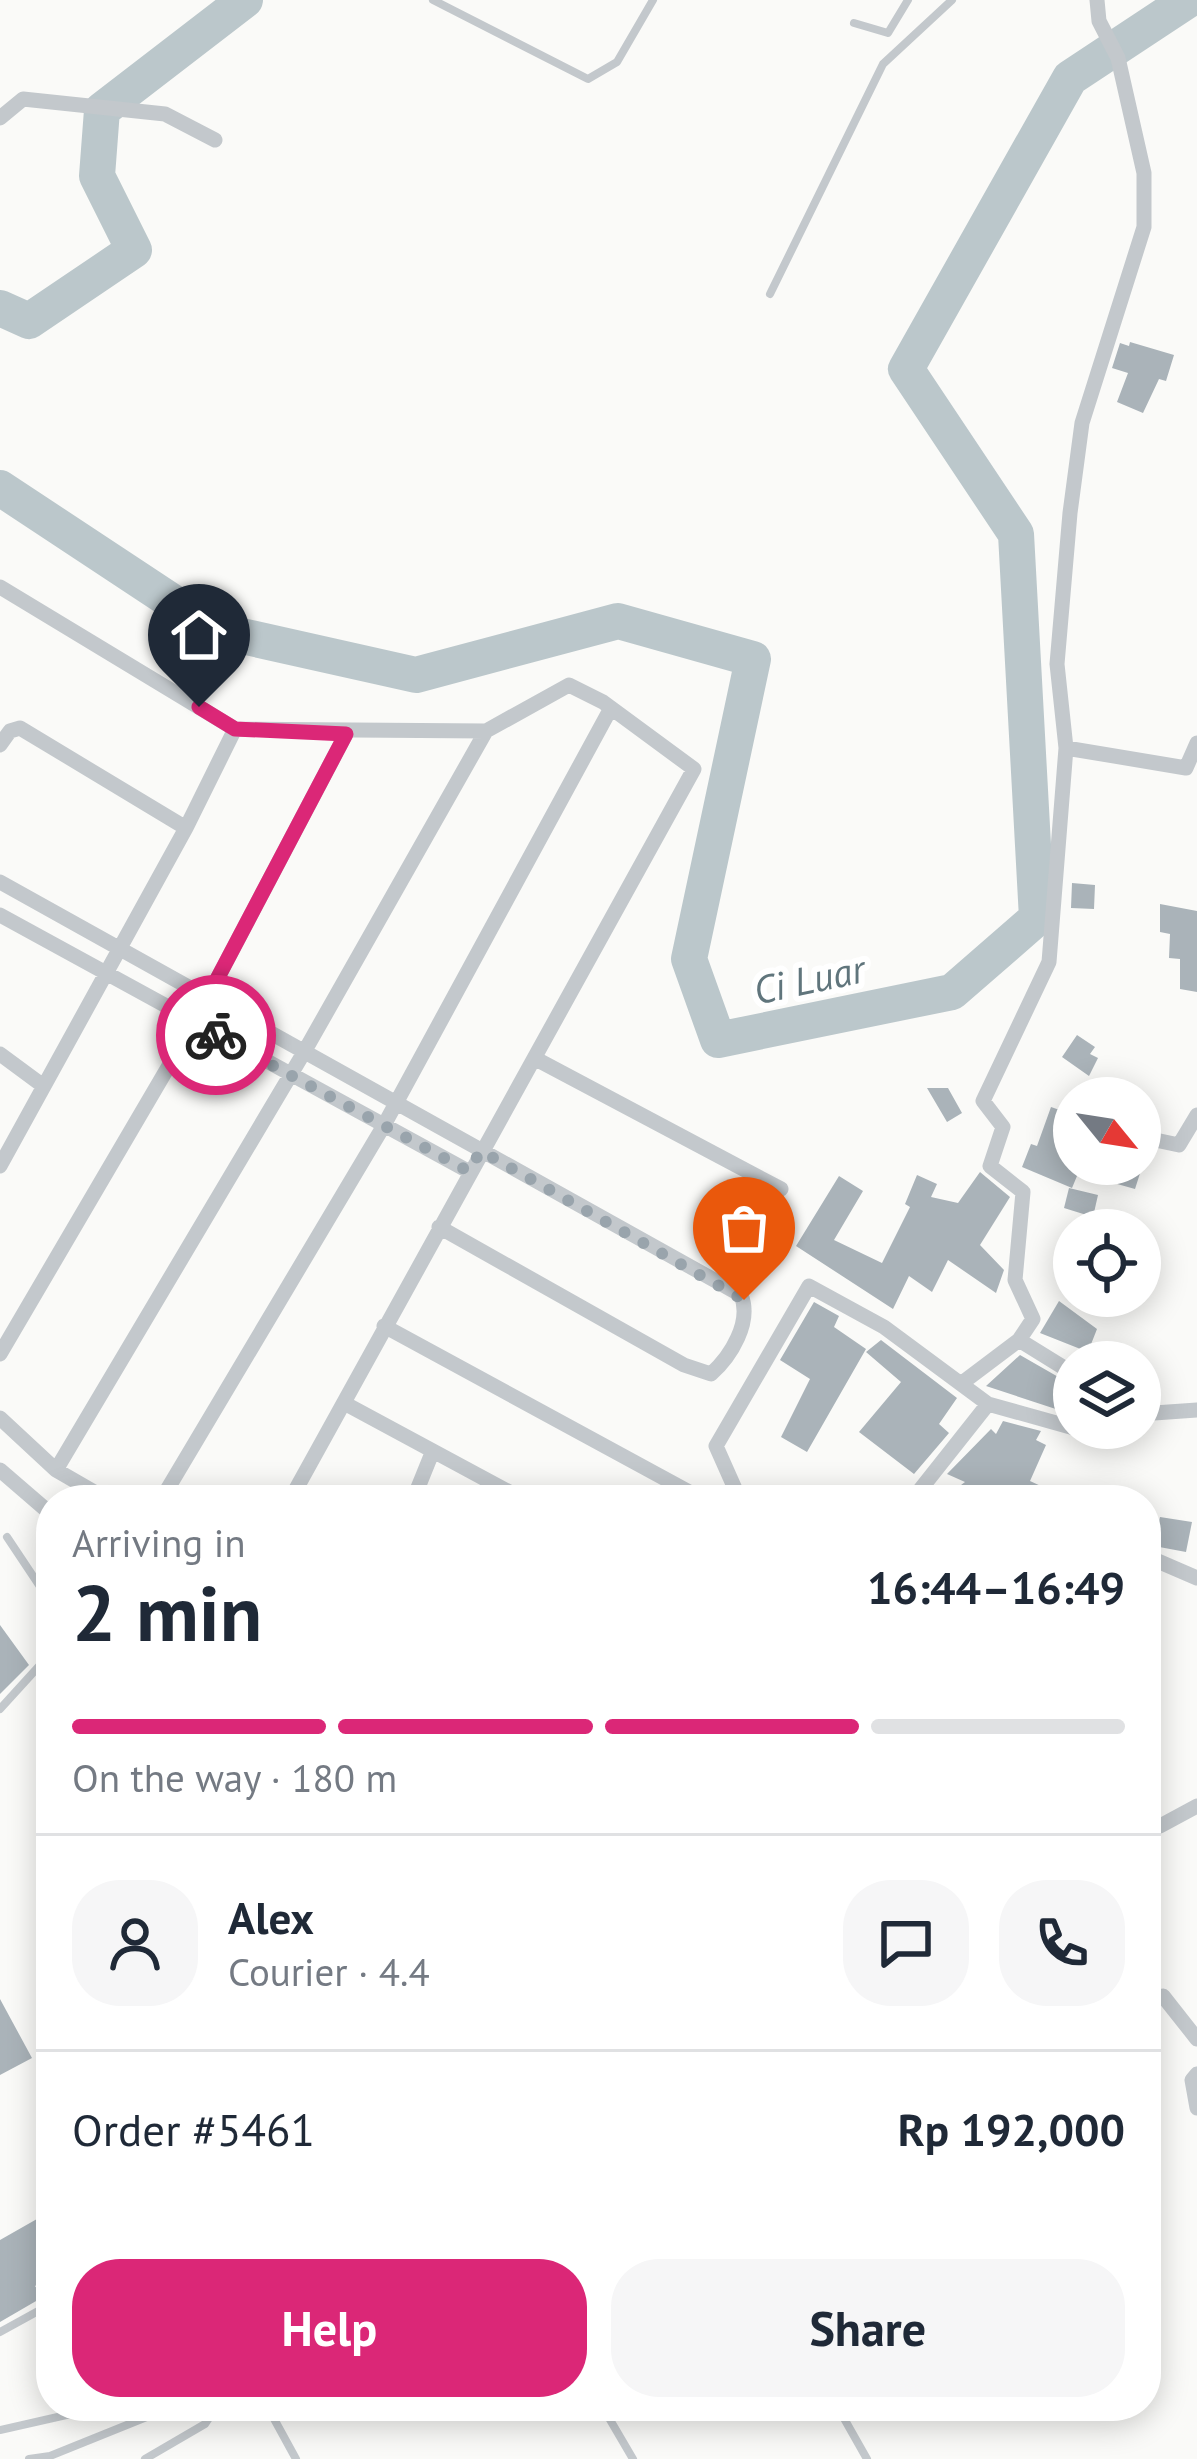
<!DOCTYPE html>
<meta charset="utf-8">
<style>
:root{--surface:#fff;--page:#f6f6f7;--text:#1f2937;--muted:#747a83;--line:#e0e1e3;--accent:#db2777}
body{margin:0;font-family:"PT Sans",sans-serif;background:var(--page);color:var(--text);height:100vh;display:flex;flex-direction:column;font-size:45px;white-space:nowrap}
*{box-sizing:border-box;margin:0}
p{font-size:39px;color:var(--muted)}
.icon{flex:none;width:66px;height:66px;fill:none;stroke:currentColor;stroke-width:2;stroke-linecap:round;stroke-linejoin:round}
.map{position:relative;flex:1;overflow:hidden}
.sheet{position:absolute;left:36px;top:1485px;width:1125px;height:936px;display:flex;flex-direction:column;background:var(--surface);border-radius:48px;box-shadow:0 6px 30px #0003}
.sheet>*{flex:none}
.needle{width:78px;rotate:120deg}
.buttons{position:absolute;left:1053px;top:1077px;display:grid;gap:24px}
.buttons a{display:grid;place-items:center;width:108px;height:108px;border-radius:50%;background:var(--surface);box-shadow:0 6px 30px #0003;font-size:60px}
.pin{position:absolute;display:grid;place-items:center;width:102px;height:102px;color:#fff;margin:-123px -51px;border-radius:50% 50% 50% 0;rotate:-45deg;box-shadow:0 0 12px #0007}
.pin .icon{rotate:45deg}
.courier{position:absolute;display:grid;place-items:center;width:120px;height:120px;margin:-60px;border:9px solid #db2777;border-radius:50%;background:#fff;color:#222;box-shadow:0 3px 15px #0007}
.overview em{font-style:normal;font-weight:600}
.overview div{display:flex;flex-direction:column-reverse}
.overview{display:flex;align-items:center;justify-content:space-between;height:204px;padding:0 36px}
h1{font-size:78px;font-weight:600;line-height:90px}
.bar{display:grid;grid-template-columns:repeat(4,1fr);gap:18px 12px;align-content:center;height:144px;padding:0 36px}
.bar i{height:15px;border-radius:9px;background:var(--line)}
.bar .selected{background:var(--accent)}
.bar p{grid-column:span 4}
.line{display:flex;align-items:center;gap:30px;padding:0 36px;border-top:3px solid var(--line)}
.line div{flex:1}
.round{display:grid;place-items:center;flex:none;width:126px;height:126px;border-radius:48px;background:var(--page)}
.cta{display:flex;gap:24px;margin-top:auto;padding:24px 36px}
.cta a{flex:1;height:138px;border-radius:48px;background:var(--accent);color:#fff;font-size:48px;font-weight:600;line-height:138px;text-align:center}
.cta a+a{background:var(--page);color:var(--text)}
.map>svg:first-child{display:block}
</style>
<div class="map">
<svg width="1197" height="2459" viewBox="0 0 1197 2459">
<rect width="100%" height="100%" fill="#fafaf8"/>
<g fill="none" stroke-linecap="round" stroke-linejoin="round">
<!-- river -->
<path stroke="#bbc7cb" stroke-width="36" d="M 0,308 L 29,321 L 134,250 L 97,176 L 102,110 L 245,0
M 0,488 L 215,630 L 416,675 L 618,621 L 753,659 L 689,959 L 718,1040 L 952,992 L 1037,918 L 1016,534 L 906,369 L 1070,78 L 1188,0"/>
</g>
<!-- building -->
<path fill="#aab3b9" d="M 1130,342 L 1174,355 L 1166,381 L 1159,379 L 1143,413 L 1117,402 L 1128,373 L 1112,368 L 1120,343 L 1129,346 Z
M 1072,883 L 1095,885 L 1094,909 L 1071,908 Z
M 1160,904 L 1197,911 L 1197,992 L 1180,989 L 1180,959 L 1169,958 L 1170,934 L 1160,932 Z
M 1077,1035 L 1095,1047 L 1090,1054 L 1098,1058 L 1089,1076 L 1062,1057 Z
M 927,1088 L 948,1088 L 962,1113 L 947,1122 Z
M 1051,1107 L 1074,1115 L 1064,1164 L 1082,1164 L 1072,1188 L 1022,1167 L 1031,1144 L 1037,1146 Z
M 1116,1164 L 1143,1164 L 1135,1189 L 1110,1182 Z
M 980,1172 L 1010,1197 L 980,1245 L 1004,1270 L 996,1293 L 948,1260 L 932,1292 L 909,1276 L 893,1309 L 796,1246 L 839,1176 L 863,1191 L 834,1240 L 882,1263 L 910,1207 L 905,1204 L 917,1175 L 937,1184 L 931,1197 L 958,1203 Z
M 1069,1188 L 1098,1195 L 1093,1217 L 1064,1208 Z
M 1059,1301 L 1097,1329 L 1088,1352 L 1040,1333 Z
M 814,1302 L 839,1316 L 834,1327 L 866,1349 L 807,1452 L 781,1437 L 810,1379 L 780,1360 Z
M 881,1340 L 957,1398 L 939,1424 L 949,1433 L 914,1474 L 859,1432 L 901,1382 L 866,1352 Z
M 1020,1355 L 1074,1386 L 1074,1415 L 986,1386 Z
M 1003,1421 L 1041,1431 L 1036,1440 L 1046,1445 L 1030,1481 L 1071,1500 L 941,1500 L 965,1482 L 947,1474 L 991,1429 L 996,1434 Z
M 1160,1517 L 1192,1522 L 1186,1552 L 1154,1546 Z
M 0,1625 L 29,1665 L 0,1694 Z
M 0,1999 L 32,2058 L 0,2075 Z
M 51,2211 L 51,2276 L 35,2286 L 43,2297 L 0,2322 L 0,2240 Z"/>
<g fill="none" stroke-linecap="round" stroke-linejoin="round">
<!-- service -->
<path stroke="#c3c8cc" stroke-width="8" d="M 433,0 L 588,79 L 617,62 L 653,0
M 854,23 L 888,33 L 908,0
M 770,294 L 883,64 L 952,0
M 7,1537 L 51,1603
M 0,1709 L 51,1653
M 0,2332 L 51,2304
M 267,2406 L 296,2459
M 602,2406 L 633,2459
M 837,2406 L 867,2459
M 0,2430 L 106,2406
M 29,2459 L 50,2456 L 174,2406
M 145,2459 L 205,2424 L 209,2418 L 203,2406"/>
<!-- minor -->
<path stroke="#c3c8cc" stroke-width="15" d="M 0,118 L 23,99 L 165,114 L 215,140
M 0,587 L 235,729 L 486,731 L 569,685 L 603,702 L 694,769 L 290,1500
M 0,745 L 10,731 L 20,728 L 186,828 L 235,729
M 1066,748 L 1186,768 L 1197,743
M 0,882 L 741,1295 C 752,1322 731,1356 711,1374 L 684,1365 L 439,1227
M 0,915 L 468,1171
M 0,1054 L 42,1085
M 536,1059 L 781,1189
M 1146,1138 L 1179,1145 L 1197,1115
M 0,1166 L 186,828
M 384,1326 L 704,1500
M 1019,1340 L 1074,1374
M 0,1354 L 194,1023 L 346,734
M 962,1383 L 1019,1340 L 1033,1319 L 1015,1280 L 1023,1192 L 990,1166 L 1003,1127 L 983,1101 L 1049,962 L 1066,748 L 1057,664 L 1070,513 L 1082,423 L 1144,227 L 1144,173 L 1118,58 L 1099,21 L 1097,0
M 344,1403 L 524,1500
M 1140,1414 L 1197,1410
M 0,1418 L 56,1470 L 108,1500
M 0,1470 L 51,1514
M 56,1470 L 303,1054 L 486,731
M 161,1500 L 383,1127 L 611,708
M 413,1500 L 432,1453
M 740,1500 L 716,1446 L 809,1286 L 884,1327 L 988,1404
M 912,1500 L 988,1404 L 1074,1428
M 1146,1556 L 1197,1578
M 1160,1826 L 1197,1806
M 1146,2000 L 1163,1996 L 1197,2039
M 1197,2074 L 1192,2080 L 1197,2108"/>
</g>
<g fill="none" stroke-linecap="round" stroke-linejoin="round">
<!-- done -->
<path stroke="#99a4ac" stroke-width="12" stroke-dasharray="0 21.6" d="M 216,1035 L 468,1171 L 481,1151 L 744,1300"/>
<!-- route -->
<path stroke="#db2777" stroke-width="15" d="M 199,707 L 235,729 L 346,734 L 194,1023 L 216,1035"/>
</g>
<g text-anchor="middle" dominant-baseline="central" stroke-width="12" stroke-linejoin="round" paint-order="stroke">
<!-- water labels -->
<g font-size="39" font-style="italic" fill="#60757c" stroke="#fff">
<text transform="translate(809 979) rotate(-12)">Ci Luar</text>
</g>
</g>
</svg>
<div class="buttons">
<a><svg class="needle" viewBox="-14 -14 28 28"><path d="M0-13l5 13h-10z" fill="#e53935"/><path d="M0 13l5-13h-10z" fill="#747a83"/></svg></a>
<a><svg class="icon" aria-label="locate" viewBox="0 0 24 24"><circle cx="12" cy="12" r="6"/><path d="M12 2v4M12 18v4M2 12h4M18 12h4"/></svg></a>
<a><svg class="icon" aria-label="layers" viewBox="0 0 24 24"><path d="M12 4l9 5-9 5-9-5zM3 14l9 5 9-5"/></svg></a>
</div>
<div class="pin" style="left:744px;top:1300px;background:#ea580c"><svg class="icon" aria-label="bag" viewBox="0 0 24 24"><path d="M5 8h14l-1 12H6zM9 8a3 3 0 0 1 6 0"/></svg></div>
<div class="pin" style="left:199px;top:707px;background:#1f2937"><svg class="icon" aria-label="home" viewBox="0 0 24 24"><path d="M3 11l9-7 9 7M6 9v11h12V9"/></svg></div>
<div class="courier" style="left:216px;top:1035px"><svg class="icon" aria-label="bike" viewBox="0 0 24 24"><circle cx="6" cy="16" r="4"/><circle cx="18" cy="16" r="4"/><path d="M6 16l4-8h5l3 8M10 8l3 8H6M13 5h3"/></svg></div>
<section class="sheet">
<div class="overview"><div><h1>2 min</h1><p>Arriving in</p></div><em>16:44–16:49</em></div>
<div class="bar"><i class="selected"></i><i class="selected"></i><i class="selected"></i><i></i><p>On the way · 180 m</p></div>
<div class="line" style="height:216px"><a class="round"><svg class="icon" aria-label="person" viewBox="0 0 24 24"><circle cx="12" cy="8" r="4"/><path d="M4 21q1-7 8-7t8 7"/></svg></a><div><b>Alex</b><p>Courier · 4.4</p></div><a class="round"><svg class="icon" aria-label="chat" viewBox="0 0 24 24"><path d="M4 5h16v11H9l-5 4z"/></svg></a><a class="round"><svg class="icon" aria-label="phone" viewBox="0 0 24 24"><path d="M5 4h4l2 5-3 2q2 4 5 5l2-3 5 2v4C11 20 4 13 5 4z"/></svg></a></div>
<div class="line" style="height:156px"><div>Order #5461</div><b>Rp 192,000</b></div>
<div class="cta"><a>Help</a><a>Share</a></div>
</section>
</div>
